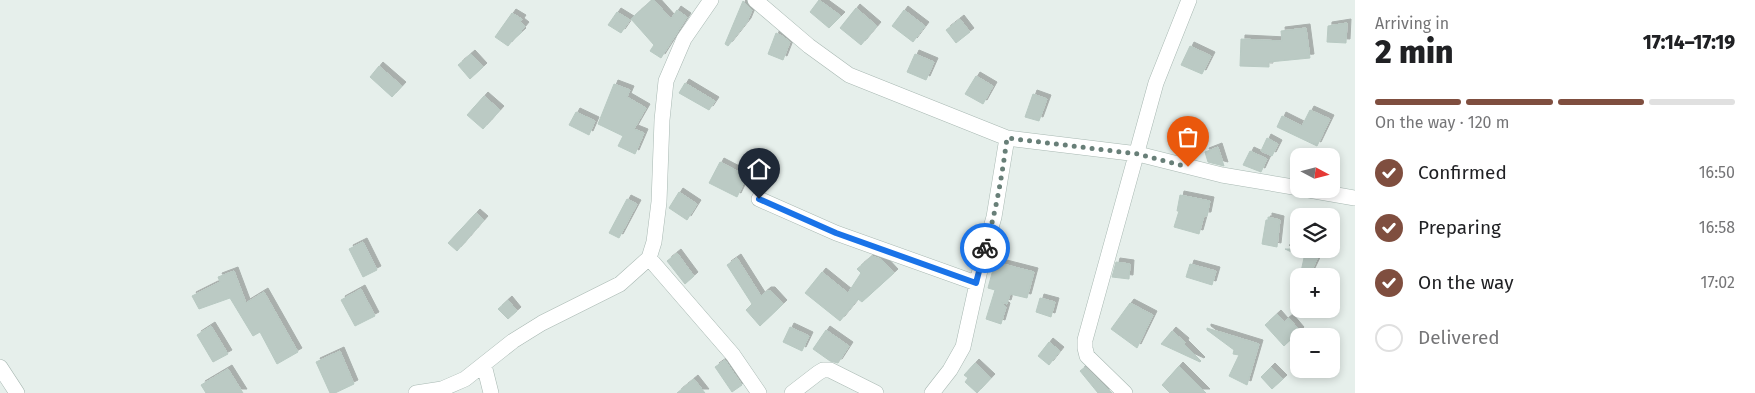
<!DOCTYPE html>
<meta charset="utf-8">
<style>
:root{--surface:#fff;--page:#f6f6f6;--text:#202124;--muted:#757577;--line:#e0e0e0;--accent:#7f4e3f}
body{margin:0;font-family:"Fira Sans",sans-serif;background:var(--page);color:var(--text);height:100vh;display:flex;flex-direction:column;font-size:19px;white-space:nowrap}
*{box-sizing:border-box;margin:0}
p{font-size:16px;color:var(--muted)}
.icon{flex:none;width:28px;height:28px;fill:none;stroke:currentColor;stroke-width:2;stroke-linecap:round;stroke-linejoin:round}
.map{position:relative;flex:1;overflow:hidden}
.drawer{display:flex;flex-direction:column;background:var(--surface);width:400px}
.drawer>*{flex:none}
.needle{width:32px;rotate:97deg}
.buttons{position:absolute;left:1290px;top:148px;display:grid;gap:10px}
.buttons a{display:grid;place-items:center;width:50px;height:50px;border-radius:10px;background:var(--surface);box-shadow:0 2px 8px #0003;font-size:25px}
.pin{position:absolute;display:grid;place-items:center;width:42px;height:42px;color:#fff;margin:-51px -21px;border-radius:50% 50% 50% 0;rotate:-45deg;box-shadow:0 0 5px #0007}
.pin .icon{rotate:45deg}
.courier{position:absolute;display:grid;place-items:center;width:50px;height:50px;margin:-25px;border:4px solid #1a73e8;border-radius:50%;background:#fff;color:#222;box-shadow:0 1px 6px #0007}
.head em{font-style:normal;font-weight:800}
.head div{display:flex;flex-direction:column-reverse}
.head{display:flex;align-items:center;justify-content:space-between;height:85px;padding:0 20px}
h1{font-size:32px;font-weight:800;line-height:38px}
.bar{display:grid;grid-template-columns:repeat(4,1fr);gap:8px 5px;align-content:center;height:60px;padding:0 20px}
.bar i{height:6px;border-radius:4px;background:var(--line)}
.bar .active{background:var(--accent)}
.bar p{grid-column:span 4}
ol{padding:0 20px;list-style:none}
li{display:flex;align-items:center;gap:15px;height:55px}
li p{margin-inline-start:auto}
li .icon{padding:5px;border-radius:50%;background:var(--accent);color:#fff;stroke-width:4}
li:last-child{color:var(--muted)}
li i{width:28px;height:28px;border:2px solid var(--line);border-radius:50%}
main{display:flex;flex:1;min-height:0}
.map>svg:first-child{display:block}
</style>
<main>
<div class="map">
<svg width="1355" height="393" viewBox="0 0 1355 393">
<defs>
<filter id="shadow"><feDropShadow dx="4" dy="-4" stdDeviation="0" flood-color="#0004"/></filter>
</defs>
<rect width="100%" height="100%" fill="#e6efeb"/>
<!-- building -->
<path fill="#bbcac4" stroke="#b8c9c2" filter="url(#shadow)" d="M 652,0 L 654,0 L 671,19 L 677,10 L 687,17 L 661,58 L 650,51 L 654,45 L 631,19 Z
M 819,0 L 841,16 L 829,28 L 810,12 Z
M 743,1 L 752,10 L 747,22 L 728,46 L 725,44 Z
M 856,8 L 877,26 L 861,45 L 840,28 Z
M 904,10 L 925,26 L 913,42 L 892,26 Z
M 617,12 L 630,20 L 621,33 L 608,25 Z
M 512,13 L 522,19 L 520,22 L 525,26 L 521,31 L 522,32 L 512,41 L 508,46 L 495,37 Z
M 960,19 L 970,32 L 956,43 L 946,30 Z
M 1347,23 L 1346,43 L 1327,42 L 1328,26 Z
M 1306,28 L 1310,58 L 1269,62 L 1269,67 L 1240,66 L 1241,39 L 1282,41 L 1281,31 Z
M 776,33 L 782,36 L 790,42 L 783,60 L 768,54 Z
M 1190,46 L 1211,56 L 1202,74 L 1181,65 Z
M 471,54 L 483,67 L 470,79 L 458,65 Z
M 915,54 L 934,62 L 926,80 L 907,72 Z
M 379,66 L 402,86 L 392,97 L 370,77 Z
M 976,76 L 993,86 L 983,104 L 965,94 Z
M 685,83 L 715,101 L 709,110 L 679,93 Z
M 614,84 L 630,90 L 627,97 L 646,108 L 634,129 L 644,133 L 635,154 L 618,146 L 623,136 L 598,124 Z
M 1033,94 L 1047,99 L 1039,121 L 1025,117 Z
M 484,96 L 500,110 L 483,129 L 467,115 Z
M 1310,110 L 1330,119 L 1317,146 L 1277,127 L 1282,116 L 1302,126 Z
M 576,112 L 595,121 L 589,135 L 569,125 Z
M 1267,138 L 1278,144 L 1272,156 L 1261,151 Z
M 1218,147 L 1224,166 L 1208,162 L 1205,152 Z
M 1250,151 L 1267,159 L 1261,172 L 1243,165 Z
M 720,162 L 747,176 L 737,197 L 709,183 Z
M 679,192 L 697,204 L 687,220 L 669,208 Z
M 1180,195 L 1210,201 L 1207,216 L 1204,216 L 1199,234 L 1174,227 L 1179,211 L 1177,211 Z
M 627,199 L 637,204 L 619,238 L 609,233 Z
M 476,213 L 484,220 L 457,251 L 448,243 Z
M 1268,217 L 1280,220 L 1277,247 L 1262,244 L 1266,220 L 1268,220 Z
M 363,242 L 377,270 L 363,277 L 349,249 Z
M 1285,249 L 1322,249 L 1309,276 L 1300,276 L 1304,258 Z
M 677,253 L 694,276 L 685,284 L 667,261 Z
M 872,256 L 881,259 L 894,273 L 862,302 L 858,299 L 840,321 L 805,293 L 822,272 L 848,293 L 861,273 L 857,269 Z
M 737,258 L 761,296 L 767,291 L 771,291 L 783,304 L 760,326 L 746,310 L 752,304 L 727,265 Z
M 995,262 L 1034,272 L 1027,298 L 1010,294 L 1007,304 L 1001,302 L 1006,307 L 1001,324 L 986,319 L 995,290 L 988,288 Z
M 1116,262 L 1130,264 L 1129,279 L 1112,277 Z
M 1190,264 L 1216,271 L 1212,285 L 1186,277 Z
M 234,271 L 246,303 L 264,292 L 298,352 L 277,364 L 260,332 L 253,336 L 230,298 L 199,309 L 192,296 L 220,282 L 218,277 Z
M 361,289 L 375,316 L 355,326 L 341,300 Z
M 1040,298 L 1055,302 L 1051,317 L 1036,312 Z
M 508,300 L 517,311 L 508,319 L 498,309 Z
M 1130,303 L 1153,315 L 1137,348 L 1111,329 Z
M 1277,314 L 1284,322 L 1289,318 L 1300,331 L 1284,346 L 1265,325 Z
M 211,326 L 228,354 L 213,362 L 197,335 Z
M 790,327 L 809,336 L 802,351 L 783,342 Z
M 1207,328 L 1259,344 L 1247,385 L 1229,376 L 1239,355 L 1233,354 L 1234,350 L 1207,330 Z
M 826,330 L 849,346 L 838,363 L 830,361 L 813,349 Z
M 1172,331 L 1185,342 L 1184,344 L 1201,361 L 1200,362 L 1161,344 Z
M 1049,342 L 1060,351 L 1049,365 L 1038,356 Z
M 340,351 L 354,384 L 335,393 L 330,393 L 316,362 Z
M 725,360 L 742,385 L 732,392 L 715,367 Z
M 975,363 L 991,378 L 977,393 L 965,382 L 968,378 L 964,375 Z
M 1179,366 L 1206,393 L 1170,393 L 1162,385 Z
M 1085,367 L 1112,393 L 1098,393 L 1080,371 Z
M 1271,367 L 1283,379 L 1272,389 L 1261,377 Z
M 228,369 L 243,393 L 206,393 L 201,385 Z
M 694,379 L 705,393 L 677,393 Z"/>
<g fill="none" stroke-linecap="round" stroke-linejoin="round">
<defs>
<path id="street" d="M 755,0 L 809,46 L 849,75 L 1007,138 L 1138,154 L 1222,175 L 1299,188
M 1303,189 L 1355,198
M 759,199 L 836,233 L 976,283
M 649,258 L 733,355 L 759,393
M 484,365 L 491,393
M 0,367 L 17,393
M 416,393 L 442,389 L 465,379 L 513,341 L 542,323 L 620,284 L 649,258 L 654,242 L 659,202 L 662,120 L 666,81 L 684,39 L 711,0
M 792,393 L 818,373 L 823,370 L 830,370 L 876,393
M 932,393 L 950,370 L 963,347 L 984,252 L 994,217 L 1007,138
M 1125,393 L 1087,356 L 1085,348 L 1085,340 L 1156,83 L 1189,0"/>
</defs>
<!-- street casing -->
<use href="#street" stroke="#a8b8b2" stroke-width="16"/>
<!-- street -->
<use href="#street" stroke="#fff" stroke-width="15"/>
</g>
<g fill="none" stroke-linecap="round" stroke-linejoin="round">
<!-- done -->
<path stroke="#687f78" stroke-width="5" stroke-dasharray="0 9" d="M 985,248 C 996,212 1002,176 1007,138 L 1138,154 L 1188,167"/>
<!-- route -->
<path stroke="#1a73e8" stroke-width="6" d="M 759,199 L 836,233 L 976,283 L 985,248"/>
</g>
</svg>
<div class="buttons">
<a><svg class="needle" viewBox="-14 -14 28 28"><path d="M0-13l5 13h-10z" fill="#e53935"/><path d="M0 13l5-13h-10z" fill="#757577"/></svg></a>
<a><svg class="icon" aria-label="layers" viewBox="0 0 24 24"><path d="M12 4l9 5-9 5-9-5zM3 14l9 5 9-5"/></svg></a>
<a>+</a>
<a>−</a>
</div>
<div class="pin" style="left:1188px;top:167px;background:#ea580c"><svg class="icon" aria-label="bag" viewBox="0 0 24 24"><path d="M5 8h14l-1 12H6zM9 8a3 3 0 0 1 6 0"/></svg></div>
<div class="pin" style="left:759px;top:199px;background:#1f2937"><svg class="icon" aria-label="home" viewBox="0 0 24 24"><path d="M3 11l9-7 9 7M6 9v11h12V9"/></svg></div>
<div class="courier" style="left:985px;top:248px"><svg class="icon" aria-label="bike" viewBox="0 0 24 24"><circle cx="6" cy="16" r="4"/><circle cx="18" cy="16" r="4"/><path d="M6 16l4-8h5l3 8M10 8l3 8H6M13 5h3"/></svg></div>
</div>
<section class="drawer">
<div class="head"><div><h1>2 min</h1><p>Arriving in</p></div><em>17:14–17:19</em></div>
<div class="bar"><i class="active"></i><i class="active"></i><i class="active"></i><i></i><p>On the way · 120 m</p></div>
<ol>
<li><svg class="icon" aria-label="check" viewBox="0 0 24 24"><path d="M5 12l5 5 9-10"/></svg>Confirmed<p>16:50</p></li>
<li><svg class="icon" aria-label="check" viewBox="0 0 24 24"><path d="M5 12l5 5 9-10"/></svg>Preparing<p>16:58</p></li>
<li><svg class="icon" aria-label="check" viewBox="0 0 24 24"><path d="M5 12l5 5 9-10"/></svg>On the way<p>17:02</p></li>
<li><i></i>Delivered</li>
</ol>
</section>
</main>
